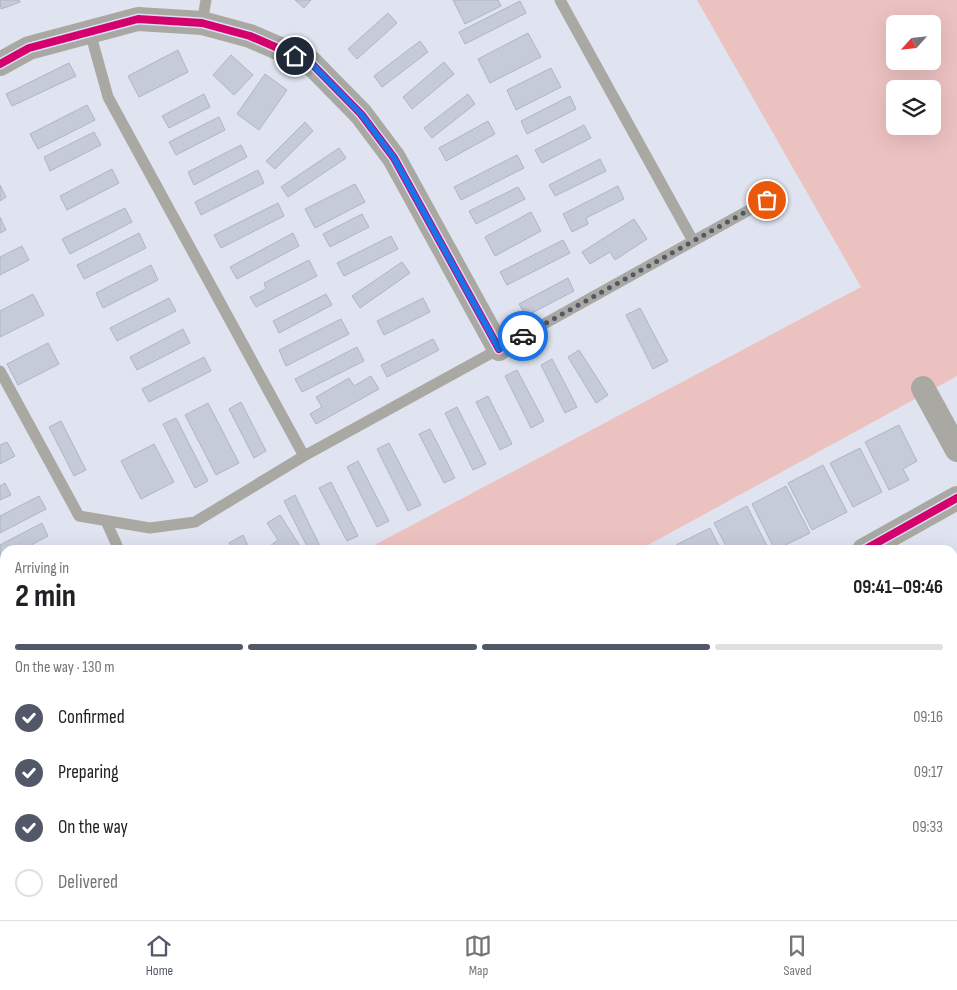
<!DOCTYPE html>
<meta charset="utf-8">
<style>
:root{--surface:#fff;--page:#f2f2f2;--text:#202124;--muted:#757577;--line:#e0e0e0;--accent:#535869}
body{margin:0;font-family:"Sofia Sans Condensed",sans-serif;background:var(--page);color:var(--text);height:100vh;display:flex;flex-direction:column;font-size:19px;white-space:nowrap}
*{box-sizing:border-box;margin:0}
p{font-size:16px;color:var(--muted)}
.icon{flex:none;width:28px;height:28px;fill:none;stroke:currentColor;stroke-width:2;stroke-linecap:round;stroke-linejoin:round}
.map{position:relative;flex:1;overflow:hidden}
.drawer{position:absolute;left:0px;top:545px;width:958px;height:375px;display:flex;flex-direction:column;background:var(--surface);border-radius:15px 15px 0 0;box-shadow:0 5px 20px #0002}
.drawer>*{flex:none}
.needle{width:32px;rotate:243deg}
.fabs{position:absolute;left:886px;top:15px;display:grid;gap:10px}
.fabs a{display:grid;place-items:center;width:55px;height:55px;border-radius:8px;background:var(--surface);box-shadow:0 5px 20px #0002;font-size:25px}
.pin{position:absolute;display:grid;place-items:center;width:42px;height:42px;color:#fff;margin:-21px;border:2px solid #fff;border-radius:50%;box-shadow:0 1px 5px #0007}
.courier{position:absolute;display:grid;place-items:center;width:50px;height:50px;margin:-25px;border:4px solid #1a73e8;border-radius:50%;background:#fff;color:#222;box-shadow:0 1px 6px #0007}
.headline em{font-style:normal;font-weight:700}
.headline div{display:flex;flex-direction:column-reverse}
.headline{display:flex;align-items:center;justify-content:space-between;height:85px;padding:0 15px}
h1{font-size:32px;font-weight:700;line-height:38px}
.bar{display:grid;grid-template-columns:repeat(4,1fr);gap:8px 5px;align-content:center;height:60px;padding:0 15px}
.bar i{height:6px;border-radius:4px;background:var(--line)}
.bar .on{background:var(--accent)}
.bar p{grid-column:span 4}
ol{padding:0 15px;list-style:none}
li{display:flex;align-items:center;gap:15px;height:55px}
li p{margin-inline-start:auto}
li .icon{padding:5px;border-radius:50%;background:var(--accent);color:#fff;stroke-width:4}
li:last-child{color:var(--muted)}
li i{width:28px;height:28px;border:2px solid var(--line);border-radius:50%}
.dock{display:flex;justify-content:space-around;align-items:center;height:70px;border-top:1px solid var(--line);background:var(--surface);font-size:14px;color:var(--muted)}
.dock a{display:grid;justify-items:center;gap:2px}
.dock .on{color:var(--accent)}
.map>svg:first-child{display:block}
</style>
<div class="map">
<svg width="957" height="920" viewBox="0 0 957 920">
<rect width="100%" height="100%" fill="#dfe4f0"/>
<!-- built -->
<path fill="#d2daee" d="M 0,609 L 5,618 L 5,915 L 39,915 L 30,920 L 0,920 Z"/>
<!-- green -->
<path fill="#ecc2c1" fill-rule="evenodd" d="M 697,0 L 957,0 L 957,376 L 639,550 L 365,550 L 861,287 ZM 895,24 L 932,24 L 932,61 L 895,61 ZM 895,89 L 932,89 L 932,126 L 895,126 Z
M 255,915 L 389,915 L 391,920 L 256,920 Z"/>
<!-- building -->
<path fill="#c5cbd9" stroke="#afb5c5" d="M 0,0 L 19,0 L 20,2 L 1,9 Z
M 295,0 L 311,0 L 304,8 Z
M 453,0 L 498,0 L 501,6 L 465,24 Z
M 520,1 L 526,13 L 465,44 L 459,32 Z
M 388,13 L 397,23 L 357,59 L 348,49 Z
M 528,33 L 541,57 L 490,83 L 478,59 Z
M 420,41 L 428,52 L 382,87 L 374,76 Z
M 178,50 L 188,72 L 139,97 L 128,76 Z
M 231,55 L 253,75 L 234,95 L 213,75 Z
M 444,62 L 454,74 L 412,109 L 403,97 Z
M 69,63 L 76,76 L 12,106 L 6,94 Z
M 551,68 L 561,87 L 516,110 L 507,90 Z
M 265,74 L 287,90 L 259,130 L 237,114 Z
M 204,94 L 210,107 L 169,128 L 162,116 Z
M 468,94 L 475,104 L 432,138 L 424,128 Z
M 570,96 L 576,109 L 527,134 L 521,121 Z
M 87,105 L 95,120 L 38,149 L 30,134 Z
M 219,117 L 225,130 L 176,155 L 169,142 Z
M 488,121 L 495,134 L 446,161 L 439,148 Z
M 305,122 L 313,131 L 275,169 L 266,161 Z
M 584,125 L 591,138 L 542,163 L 535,150 Z
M 94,132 L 101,145 L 50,171 L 44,157 Z
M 241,145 L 247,157 L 194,185 L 188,172 Z
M 339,148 L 346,158 L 288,197 L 281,187 Z
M 517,155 L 524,168 L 461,200 L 454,187 Z
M 600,159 L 606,171 L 555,196 L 549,185 Z
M 112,169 L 119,183 L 67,210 L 60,196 Z
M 258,170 L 264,183 L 201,215 L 195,202 Z
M 355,184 L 365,202 L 315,228 L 305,209 Z
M 0,185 L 6,197 L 0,201 Z
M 618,186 L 624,199 L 586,218 L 588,224 L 572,232 L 563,214 Z
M 518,187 L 525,199 L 476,224 L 469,211 Z
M 278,203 L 284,216 L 221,248 L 214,235 Z
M 125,208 L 132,222 L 70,254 L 62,239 Z
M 531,212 L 541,231 L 495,256 L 485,237 Z
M 362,214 L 369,227 L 330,247 L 323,234 Z
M 0,217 L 6,230 L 0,233 Z
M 634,219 L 647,239 L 615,260 L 610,252 L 590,264 L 582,252 Z
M 139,233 L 146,248 L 84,279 L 77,265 Z
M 293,233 L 299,246 L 237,279 L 230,267 Z
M 391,236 L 398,249 L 344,276 L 337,263 Z
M 563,240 L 570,253 L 507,285 L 500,272 Z
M 22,246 L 29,260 L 0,275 L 0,257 Z
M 309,260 L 317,276 L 256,307 L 250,297 L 266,289 L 264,283 Z
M 402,262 L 410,273 L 360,308 L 352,296 Z
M 151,265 L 158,280 L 103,308 L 96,293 Z
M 568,278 L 574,291 L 526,316 L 519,304 Z
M 33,294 L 44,315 L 0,337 L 0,311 Z
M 326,294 L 332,305 L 279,333 L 273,321 Z
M 169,298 L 176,311 L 117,341 L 110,328 Z
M 423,298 L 430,312 L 384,335 L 377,321 Z
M 640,308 L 668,361 L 653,369 L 626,315 Z
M 341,319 L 349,334 L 286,366 L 279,350 Z
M 183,329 L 190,343 L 137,370 L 130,357 Z
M 433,339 L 439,350 L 387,377 L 381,365 Z
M 48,343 L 59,364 L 18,385 L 7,364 Z
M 357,347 L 364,361 L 302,392 L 295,379 Z
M 579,350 L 608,395 L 596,403 L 568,357 Z
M 204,357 L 211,371 L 149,402 L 142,389 Z
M 552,359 L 577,407 L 565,413 L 541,365 Z
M 517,370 L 544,421 L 531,428 L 505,376 Z
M 371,376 L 379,389 L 316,424 L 310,414 L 322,407 L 316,397 L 349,378 L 354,386 Z
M 488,396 L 512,444 L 500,450 L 476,402 Z
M 241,402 L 266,451 L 254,458 L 229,409 Z
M 208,403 L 239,463 L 216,475 L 185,415 Z
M 457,407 L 486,464 L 473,470 L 445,413 Z
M 176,418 L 208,481 L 195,488 L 163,424 Z
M 61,421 L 86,470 L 74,476 L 49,427 Z
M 899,425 L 917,461 L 903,469 L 909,480 L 889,490 L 865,442 Z
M 430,429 L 455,478 L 444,483 L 419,434 Z
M 7,442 L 15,456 L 0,464 L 0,445 Z
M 389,443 L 421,505 L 408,511 L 377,449 Z
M 154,444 L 174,482 L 141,499 L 121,461 Z
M 860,448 L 882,492 L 853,507 L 830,463 Z
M 358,461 L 389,521 L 377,527 L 347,467 Z
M 823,465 L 847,512 L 812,530 L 788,483 Z
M 331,482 L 358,536 L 347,541 L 319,488 Z
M 5,483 L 11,495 L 0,500 L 0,486 Z
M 786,486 L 810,533 L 775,550 L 752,504 Z
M 295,495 L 322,550 L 309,550 L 284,501 Z
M 39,496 L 46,509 L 0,533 L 0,516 Z
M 747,506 L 769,550 L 728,550 L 714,523 Z
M 280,515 L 300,546 L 293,550 L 272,550 L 270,546 L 278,540 L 267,523 Z
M 42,523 L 48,536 L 22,550 L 5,550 L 5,558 L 0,561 L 0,545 Z
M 710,528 L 721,550 L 679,550 L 676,545 Z
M 243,535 L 250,550 L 233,550 L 229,543 Z
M 957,641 L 957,698 L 956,698 L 952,691 L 952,643 Z
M 957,803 L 957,856 L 952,859 L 952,805 Z
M 440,915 L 458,915 L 460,920 L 423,920 Z
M 599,915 L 611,915 L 613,920 L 582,920 Z
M 630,915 L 686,915 L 686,916 L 680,920 L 633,920 Z
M 785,915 L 813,915 L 816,920 L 787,920 Z
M 832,915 L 864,915 L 855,920 L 835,920 Z"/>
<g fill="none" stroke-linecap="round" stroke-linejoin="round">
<!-- lane -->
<path stroke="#aaa8a3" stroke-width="11" d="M 560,0 L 693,241
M 202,23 L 206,0
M 90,32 L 108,97 L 304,456
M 0,371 L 79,516 L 150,528 L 195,522 L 304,456 L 499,349 L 767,200
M 106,521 L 119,550"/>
<!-- street -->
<path stroke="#aaa8a3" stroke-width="24" d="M 0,64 L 29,48 L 138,19 L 202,23 L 250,36 L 310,62 L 361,114 L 394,158 L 499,349
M 923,388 L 957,450
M 864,550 L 957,498
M 952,755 L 957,752
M 503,915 L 505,920"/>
<defs>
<path id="cycleway" d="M 0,64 L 29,48 L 138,19 L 202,23 L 250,36 L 310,62 L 361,114 L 394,158 L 499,349
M 864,550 L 957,498"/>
</defs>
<!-- cycleway casing -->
<use href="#cycleway" stroke="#d7e0f8" stroke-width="11"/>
<!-- cycleway -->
<use href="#cycleway" stroke="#d6006c" stroke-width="8"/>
</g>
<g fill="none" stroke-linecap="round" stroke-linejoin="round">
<!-- done -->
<path stroke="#535869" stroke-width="5" stroke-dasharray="0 9" d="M 523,336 L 767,200"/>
<!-- route -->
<path stroke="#1a73e8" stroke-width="6" d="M 295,56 L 310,62 L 361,114 L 394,158 L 499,349 L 523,336"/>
</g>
</svg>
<div class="fabs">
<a><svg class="needle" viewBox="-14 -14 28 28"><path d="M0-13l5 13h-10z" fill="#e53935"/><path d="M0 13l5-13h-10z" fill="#757577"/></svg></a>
<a><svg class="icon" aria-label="layers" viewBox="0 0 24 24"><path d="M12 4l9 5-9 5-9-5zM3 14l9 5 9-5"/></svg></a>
</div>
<div class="pin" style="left:767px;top:200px;background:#ea580c"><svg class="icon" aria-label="bag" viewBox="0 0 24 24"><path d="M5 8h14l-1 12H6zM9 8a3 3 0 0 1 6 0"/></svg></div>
<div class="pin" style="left:295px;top:56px;background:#1f2937"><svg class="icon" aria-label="home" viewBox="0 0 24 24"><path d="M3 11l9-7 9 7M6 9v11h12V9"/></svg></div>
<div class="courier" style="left:523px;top:336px"><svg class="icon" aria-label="car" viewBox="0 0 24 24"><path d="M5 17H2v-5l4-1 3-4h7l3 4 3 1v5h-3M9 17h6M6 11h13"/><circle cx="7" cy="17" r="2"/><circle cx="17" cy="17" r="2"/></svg></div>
<section class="drawer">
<div class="headline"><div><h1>2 min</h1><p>Arriving in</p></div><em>09:41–09:46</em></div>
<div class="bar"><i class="on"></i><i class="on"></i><i class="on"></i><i></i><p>On the way · 130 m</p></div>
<ol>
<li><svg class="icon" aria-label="check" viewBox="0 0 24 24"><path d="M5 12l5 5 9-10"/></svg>Confirmed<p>09:16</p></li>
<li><svg class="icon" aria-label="check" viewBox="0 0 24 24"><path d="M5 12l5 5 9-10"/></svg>Preparing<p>09:17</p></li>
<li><svg class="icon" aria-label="check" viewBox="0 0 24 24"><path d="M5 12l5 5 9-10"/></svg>On the way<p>09:33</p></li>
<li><i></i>Delivered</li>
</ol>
</section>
</div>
<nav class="dock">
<a class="on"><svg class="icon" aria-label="home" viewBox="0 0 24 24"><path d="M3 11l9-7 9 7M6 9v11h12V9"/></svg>Home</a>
<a><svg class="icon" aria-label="map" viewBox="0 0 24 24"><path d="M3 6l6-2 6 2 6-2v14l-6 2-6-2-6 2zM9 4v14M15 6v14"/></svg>Map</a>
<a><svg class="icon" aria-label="saved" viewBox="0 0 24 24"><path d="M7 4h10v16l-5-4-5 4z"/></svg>Saved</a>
</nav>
